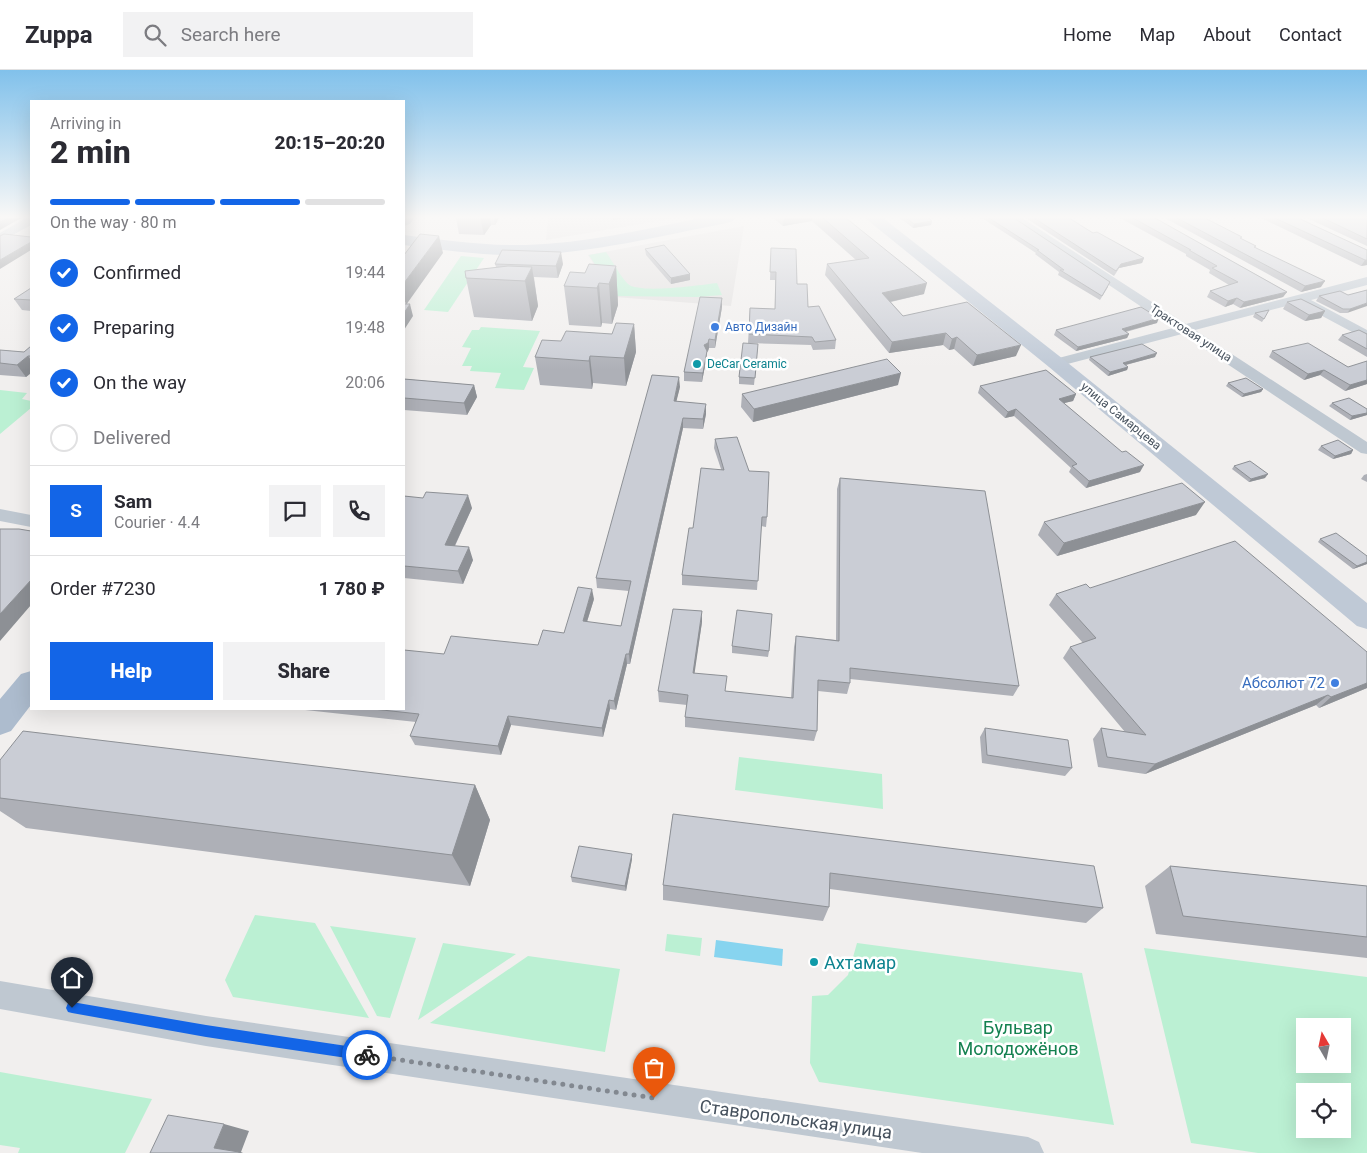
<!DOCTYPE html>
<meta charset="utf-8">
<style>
:root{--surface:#fff;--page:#f2f2f3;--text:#2b2b33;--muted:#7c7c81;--line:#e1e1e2;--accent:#1365e7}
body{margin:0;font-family:Roboto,sans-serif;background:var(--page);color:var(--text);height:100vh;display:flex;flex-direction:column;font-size:19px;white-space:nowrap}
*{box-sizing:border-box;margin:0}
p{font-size:16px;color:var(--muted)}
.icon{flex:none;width:28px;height:28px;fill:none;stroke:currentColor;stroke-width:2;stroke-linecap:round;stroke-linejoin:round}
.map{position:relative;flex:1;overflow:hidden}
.sheet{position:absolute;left:30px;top:30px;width:375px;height:610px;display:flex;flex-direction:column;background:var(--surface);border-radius:0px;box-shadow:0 5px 20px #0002}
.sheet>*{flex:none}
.needle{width:32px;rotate:351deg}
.controls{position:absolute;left:1296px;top:948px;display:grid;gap:10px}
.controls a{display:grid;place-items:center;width:55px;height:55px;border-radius:0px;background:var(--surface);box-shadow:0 5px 20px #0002;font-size:25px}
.pin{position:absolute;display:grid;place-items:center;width:42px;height:42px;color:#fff;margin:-51px -21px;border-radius:50% 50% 50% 0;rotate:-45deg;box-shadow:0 0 5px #0007}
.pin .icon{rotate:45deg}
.courier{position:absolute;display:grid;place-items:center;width:50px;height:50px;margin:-25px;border:4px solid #1365e7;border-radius:50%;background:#fff;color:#222;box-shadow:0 1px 6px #0007}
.head em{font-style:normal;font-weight:800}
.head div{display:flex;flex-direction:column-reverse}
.head{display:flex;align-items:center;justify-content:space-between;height:85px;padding:0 20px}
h1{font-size:32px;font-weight:800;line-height:38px}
.bar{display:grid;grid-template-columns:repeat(4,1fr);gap:8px 5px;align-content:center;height:60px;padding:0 20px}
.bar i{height:6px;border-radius:4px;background:var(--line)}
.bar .active{background:var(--accent)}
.bar p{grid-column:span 4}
.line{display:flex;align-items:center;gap:12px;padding:0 20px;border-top:1px solid var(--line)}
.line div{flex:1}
.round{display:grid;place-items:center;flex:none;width:52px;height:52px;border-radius:0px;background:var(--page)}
ol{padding:0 20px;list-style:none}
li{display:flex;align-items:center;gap:15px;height:55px}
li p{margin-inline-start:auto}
li .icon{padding:5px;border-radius:50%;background:var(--accent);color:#fff;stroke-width:4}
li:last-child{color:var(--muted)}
li i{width:28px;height:28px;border:2px solid var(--line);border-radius:50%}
.primary-button{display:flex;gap:10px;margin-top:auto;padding:10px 20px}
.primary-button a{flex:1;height:58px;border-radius:0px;background:var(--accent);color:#fff;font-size:20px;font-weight:800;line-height:58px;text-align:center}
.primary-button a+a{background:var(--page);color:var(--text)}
header{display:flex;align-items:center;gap:30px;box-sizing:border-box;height:70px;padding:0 25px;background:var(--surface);border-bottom:1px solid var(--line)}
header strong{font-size:24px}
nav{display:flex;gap:28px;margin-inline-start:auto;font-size:18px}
.search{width:350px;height:45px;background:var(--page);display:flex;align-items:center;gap:12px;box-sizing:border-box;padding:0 18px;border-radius:0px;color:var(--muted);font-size:19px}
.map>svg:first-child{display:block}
</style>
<header>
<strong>Zuppa</strong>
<div class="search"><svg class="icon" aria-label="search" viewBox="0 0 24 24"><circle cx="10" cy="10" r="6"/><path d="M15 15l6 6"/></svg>Search here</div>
<nav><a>Home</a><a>Map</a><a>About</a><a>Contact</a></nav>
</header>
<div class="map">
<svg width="1367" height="1083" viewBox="0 0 1367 1083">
<rect width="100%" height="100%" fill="#f1efee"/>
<!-- education -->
<path fill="#e2e0e0" d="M 548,148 L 676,148 L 546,170 Z
M 744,156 L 731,236 L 615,227 L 588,185 Z"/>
<!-- green -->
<path fill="#bbf0d3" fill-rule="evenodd" d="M 606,182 C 613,192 620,206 628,214 C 639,224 701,215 717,213 L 722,225 L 697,227 L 615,226 L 589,185 Z
M 461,186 L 484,188 L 448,242 L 424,240 Z
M 481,257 L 540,261 L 523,297 L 534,298 L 524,320 L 495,318 L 501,303 L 470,301 L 472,296 L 462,296 L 471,278 L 462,277 L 472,260 L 479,260 Z
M 0,320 L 27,323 L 22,329 L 31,331 L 31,338 L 0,364 Z
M 739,687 L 882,704 L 883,739 L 735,720 Z
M 255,845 L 315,853 L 369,948 L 233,927 L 225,910 Z
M 330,856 L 416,868 L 390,948 L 377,946 Z
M 667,864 L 702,868 L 700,886 L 665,881 Z
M 443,873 L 516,884 L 418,950 Z
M 857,873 L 1082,903 L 1114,1055 L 819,1012 L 810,993 L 812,926 L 828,925 L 848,905 Z
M 1144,878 L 1367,907 L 1367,1083 L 1258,1083 L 1191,1073 ZM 1305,956 L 1342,956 L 1342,994 L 1305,994 ZM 1305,1021 L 1342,1021 L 1342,1059 L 1305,1059 Z
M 528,886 L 620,899 L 605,982 L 430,953 Z
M 0,1002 L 152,1029 L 125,1083 L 18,1083 L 20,1078 L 0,1075 Z"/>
<!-- water -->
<path fill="#87d4ef" d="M 716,870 L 783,879 L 782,896 L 714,887 Z"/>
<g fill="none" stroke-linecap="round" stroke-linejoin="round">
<!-- street -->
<path fill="#bfc8d1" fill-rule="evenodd" d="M 26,148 L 31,148 L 31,155 L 0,172 L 0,163 Z
M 1009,148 L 1022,148 L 1186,254 L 1367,207 L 1367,215 L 1311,230 L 1367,260 L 1367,270 L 1298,233 L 1195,260 L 1367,372 L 1367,384 L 1361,383 L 1182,264 L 1056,297 L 1051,296 L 1049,293 L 1051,290 L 1173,258 Z
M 0,439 L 31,445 L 31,457 L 0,451 Z
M 0,911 L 206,946 L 1028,1067 L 1039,1072 L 1044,1083 L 922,1083 L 206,976 L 0,939 Z"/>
<!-- secondary -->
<path fill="#bfc9d6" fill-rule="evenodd" d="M 700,148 L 735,148 L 733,151 L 727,153 C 660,166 593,183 525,185 C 484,186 444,180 404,175 L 404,165 C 444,170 485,176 526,175 C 585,173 643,160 700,148 Z
M 865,148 L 883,148 L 1063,289 L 1367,533 L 1367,559 L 1357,556 L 1049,297 Z"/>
<!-- primary -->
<path fill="#adbcce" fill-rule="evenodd" d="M 404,148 L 414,148 L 410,154 L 404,156 Z
M 31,601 L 31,635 L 11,661 L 0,665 L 0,629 L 21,604 Z"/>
</g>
<!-- wall -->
<path fill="#aeb0b7" d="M 456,148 L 499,148 L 495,155 L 491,155 L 484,165 L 459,164 Z
M 773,148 L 846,148 L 924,224 L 891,232 L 903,246 L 1016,286 L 973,296 L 954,279 L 949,280 L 943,275 L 889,283 L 825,205 L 827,194 L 856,190 L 812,151 L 783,156 Z
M 900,148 L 929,148 L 932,151 L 931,155 L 913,158 Z
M 982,148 L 1014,148 L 1108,217 L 1100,230 L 1058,205 L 1059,202 L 1035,184 L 1036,183 Z
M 1026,148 L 1069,148 L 1093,163 L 1144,188 L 1142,193 L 1119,198 L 1114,206 Z
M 1120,148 L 1155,148 L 1287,222 L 1283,227 L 1240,238 L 1233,234 L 1225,237 L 1207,227 L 1210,221 L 1229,215 L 1209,203 L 1210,200 L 1186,186 L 1186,184 Z
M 1165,148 L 1205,148 L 1242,169 L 1321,217 L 1301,222 Z
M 1261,148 L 1298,148 L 1367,180 L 1367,195 L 1361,196 Z
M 1307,148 L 1367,148 L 1367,176 Z
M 771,178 L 797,214 L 808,237 L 836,270 L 835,279 L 813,280 L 811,275 L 748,273 L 750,238 L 775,239 L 775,210 L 770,210 Z
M 645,179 L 690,204 L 690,210 L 671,214 L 646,185 Z
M 495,194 L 563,194 L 558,208 L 534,207 L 538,236 L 532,251 L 474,247 L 466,208 L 496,197 Z
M 616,196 L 618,235 L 612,254 L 602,253 L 601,257 L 569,255 L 564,216 L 585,203 Z
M 31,218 L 31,241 L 22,240 L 14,229 Z
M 1367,220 L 1347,243 L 1340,243 L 1316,231 L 1319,226 L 1348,225 Z
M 1287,232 L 1325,241 L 1321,248 L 1305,251 L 1283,239 Z
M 722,237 L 715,278 L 709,278 L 708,281 L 707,282 L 706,290 L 702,312 L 684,311 L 684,302 Z
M 1255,243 L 1264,249 L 1262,252 L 1253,247 Z
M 1157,253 L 1126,262 L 1129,264 L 1127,268 L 1076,281 L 1054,265 L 1056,260 Z
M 634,254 L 636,282 L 626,316 L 593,313 L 592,319 L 540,315 L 535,287 L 561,271 L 612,264 Z
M 1367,264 L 1367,287 L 1338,270 L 1342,265 Z
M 758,274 L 754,315 L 739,314 L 739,307 Z
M 31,276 L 31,303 L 26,307 L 0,305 L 0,280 L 24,282 Z
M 1272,281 L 1367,314 L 1345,321 L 1320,305 L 1304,310 L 1269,287 Z
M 1090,287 L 1155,287 L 1126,295 L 1128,297 L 1127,300 L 1108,306 L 1089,290 Z
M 404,309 L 474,315 L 477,327 L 467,345 L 404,340 Z
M 1228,313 L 1263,319 L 1261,322 L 1242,327 L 1226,316 Z
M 898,315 L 753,352 L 741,337 L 742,324 Z
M 980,316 L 1076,324 L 1073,331 L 1064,333 L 1140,402 L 1086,418 L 1069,402 L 1071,398 L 1014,346 L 1005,348 L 978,323 Z
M 680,317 L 676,331 L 706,344 L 703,359 L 683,358 L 630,594 L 627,594 L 616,640 L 610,639 L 603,667 L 511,655 L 501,685 L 415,675 L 410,666 L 416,652 L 296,639 L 404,639 L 444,584 L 538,575 L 564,563 L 594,529 L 587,552 L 621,556 L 629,521 L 597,518 L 596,508 Z
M 1332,333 L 1367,339 L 1367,345 L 1350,350 L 1329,336 Z
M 715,369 L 749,401 L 767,447 L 766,457 L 761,456 L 757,520 L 682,515 L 682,505 L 693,458 L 721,399 L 714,378 Z
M 1321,376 L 1353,380 L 1351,384 L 1333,389 L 1318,380 Z
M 1234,396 L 1265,408 L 1249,412 L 1232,399 Z
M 1367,404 L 1367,412 L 1361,409 L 1364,405 Z
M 840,408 L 1019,616 L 1013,626 L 850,609 L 850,613 L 847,624 L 818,621 L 817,661 L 814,671 L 685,657 L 685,647 L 687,635 L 659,632 L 658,621 L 702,552 L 694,603 L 725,621 L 791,628 L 794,577 L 796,566 L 836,570 L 837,419 Z
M 404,426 L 472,438 L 455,476 L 473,490 L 463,514 L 404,508 Z
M 1196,445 L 1057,486 L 1038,465 L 1044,452 Z
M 1320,469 L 1367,486 L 1367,494 L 1353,499 L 1318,472 Z
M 1090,518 L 1367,582 L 1367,618 L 1319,638 L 1316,635 L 1145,704 L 1098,697 L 1093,669 L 1101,658 L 1125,662 L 1063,588 L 1070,577 L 1083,573 L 1049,535 L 1056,524 Z
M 732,576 L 769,581 L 768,587 L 732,583 Z
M 985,658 L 1072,698 L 1065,706 L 982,693 L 980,667 Z
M 0,690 L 475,715 L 490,750 L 470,816 L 26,758 L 0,741 Z
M 673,744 L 1103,838 L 1086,853 L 830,819 L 829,837 L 823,851 L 663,830 L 663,815 Z
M 632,784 L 632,789 L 626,821 L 572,812 L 571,807 Z
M 1170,796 L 1367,816 L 1367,888 L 1156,864 L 1145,816 Z"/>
<!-- shaded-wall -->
<path fill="#8d9095" d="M 7,148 L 21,148 L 0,160 L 0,152 Z
M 480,148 L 490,148 L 491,155 L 484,165 Z
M 494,148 L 499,148 L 495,155 Z
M 613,148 L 626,148 L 613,150 Z
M 784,148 L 812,148 L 812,151 L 783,156 Z
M 932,151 L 931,155 L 913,158 L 914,154 Z
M 439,166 L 443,183 L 406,235 L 404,228 L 404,213 Z
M 31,172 L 31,180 L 0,199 L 0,190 Z
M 561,182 L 563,194 L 558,208 L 556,196 Z
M 1144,188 L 1142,193 L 1119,198 L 1114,206 L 1121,194 Z
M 1365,190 L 1367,190 L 1367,195 L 1361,196 Z
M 616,196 L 618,235 L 612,254 L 609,214 Z
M 532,197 L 538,236 L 532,251 L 525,211 Z
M 690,204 L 690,210 L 671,214 L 671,208 Z
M 1325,211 L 1321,217 L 1301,222 L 1305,216 Z
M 599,213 L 602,253 L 601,257 L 597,218 Z
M 927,213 L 924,224 L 880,234 L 882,223 Z
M 1287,222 L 1283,227 L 1240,238 L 1244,232 Z
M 722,228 L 722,237 L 715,278 L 715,270 Z
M 1237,228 L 1233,234 L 1225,237 L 1228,231 Z
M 1367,233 L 1367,236 L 1347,243 L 1350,239 Z
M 410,234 L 413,246 L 404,260 L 404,243 Z
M 1325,241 L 1321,248 L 1305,251 L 1309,245 Z
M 1159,248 L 1157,253 L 1119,263 L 1122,259 Z
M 634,254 L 636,282 L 626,316 L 624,288 Z
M 946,263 L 943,275 L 889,283 L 892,272 Z
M 1129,264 L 1127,268 L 1076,281 L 1078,277 Z
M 957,267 L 954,279 L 949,280 L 952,269 Z
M 709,269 L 709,278 L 708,281 L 707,282 L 706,290 L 702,312 L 704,275 Z
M 1021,275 L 1016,286 L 973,296 L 977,285 Z
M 1157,283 L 1155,287 L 1121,296 L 1123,293 Z
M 28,286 L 31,290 L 31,303 L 26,307 L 17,295 Z
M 590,286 L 593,313 L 592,319 L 589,291 Z
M 1128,297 L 1127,300 L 1108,306 L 1110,302 Z
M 1324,300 L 1320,305 L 1304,310 L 1308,304 Z
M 901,303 L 898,315 L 753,352 L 754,339 Z
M 679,307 L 680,317 L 674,341 L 674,331 Z
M 1367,310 L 1367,314 L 1345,321 L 1350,315 Z
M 474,315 L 477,327 L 467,345 L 464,333 Z
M 1263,319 L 1261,322 L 1242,327 L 1244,324 Z
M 1076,324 L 1073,331 L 1056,335 L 1059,329 Z
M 706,334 L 706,344 L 703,359 L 703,349 Z
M 1016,339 L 1014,346 L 1005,348 L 1008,342 Z
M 1367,343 L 1367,345 L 1350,350 L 1352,346 Z
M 683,348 L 683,358 L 630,594 L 629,584 Z
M 1353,380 L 1351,384 L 1333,389 L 1335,386 Z
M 1144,395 L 1140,402 L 1086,418 L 1089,411 Z
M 1268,404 L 1265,408 L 1249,412 L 1251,409 Z
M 468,425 L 472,438 L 449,488 L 445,475 Z
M 1205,432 L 1196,445 L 1057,486 L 1064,473 Z
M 469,477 L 473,490 L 463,514 L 458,501 Z
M 1367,492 L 1367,494 L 1353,499 L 1357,496 Z
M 31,510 L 31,535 L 0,571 L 0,544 Z
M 592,519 L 594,529 L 584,561 L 583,551 Z
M 702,541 L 702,552 L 693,614 L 693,603 Z
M 626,584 L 627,594 L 616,640 L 614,631 Z
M 1367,613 L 1367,618 L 1319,638 L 1331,627 Z
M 1328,625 L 1316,635 L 1145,704 L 1155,694 Z
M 609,630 L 610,639 L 603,667 L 602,658 Z
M 508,646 L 511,655 L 501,685 L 498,676 Z
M 475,715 L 490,750 L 470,816 L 452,785 Z
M 632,784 L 632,789 L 626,821 L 625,816 Z
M 224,1054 L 249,1061 L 241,1082 L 243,1083 L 238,1083 L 214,1078 Z"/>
<!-- building -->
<path fill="#cacdd5" stroke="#8d9095" d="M 0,148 L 7,148 L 0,152 Z
M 823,148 L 846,148 L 927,213 L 882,223 L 903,246 L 967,232 L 1021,275 L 977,285 L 957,267 L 952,269 L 946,263 L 892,272 L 827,194 L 869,188 Z
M 906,148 L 929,148 L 932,151 L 914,154 Z
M 989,148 L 1014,148 L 1110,212 L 1102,226 L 1060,200 L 1064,200 L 1037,180 L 1039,180 Z
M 1034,148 L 1069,148 L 1093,163 L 1097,162 L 1144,188 L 1121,194 L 1116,201 Z
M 1133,148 L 1155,148 L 1287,222 L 1244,232 L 1237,228 L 1228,231 L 1210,221 L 1238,212 L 1212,198 L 1217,196 L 1189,180 L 1191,180 Z
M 1177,148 L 1205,148 L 1242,167 L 1240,168 L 1256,176 L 1254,177 L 1325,211 L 1305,216 Z
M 1275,148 L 1298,148 L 1367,180 L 1367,190 L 1365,190 Z
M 1323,148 L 1367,148 L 1367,169 Z
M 4,164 L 31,167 L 31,172 L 0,190 L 0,166 Z
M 420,164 L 439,166 L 404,213 L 404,185 Z
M 664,175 L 690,204 L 671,208 L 645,179 Z
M 771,178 L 796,179 L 797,214 L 807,214 L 808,237 L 819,236 L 836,270 L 815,272 L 812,267 L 749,264 L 750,238 L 775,239 L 776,202 L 770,202 Z
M 502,180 L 561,182 L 556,196 L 495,194 Z
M 589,194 L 616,196 L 609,214 L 599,213 L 597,218 L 564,216 L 570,202 L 585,203 Z
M 508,196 L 532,197 L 525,211 L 466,208 L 465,201 Z
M 31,218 L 31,230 L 14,229 Z
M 1367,220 L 1367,233 L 1350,239 L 1343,239 L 1319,226 L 1340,221 L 1348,225 Z
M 700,227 L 722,228 L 715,270 L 709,269 L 708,273 L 704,275 L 707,281 L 703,303 L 684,302 Z
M 1301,229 L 1325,241 L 1309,245 L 1287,232 Z
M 404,234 L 410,234 L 404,243 Z
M 1141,237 L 1159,248 L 1122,259 L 1129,264 L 1078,277 L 1056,260 Z
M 1269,240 L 1264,249 L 1255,243 Z
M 616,253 L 634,254 L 624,288 L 590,286 L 589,291 L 535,287 L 542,270 L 561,271 L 566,261 L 612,264 Z
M 1359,260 L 1367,264 L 1367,279 L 1342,265 Z
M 743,273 L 758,274 L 755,308 L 739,307 Z
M 1308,273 L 1348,297 L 1367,291 L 1367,310 L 1350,315 L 1324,300 L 1308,304 L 1272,281 Z
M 1142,274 L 1157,283 L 1123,293 L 1128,297 L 1110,302 L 1090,287 Z
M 31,276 L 31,286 L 28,286 L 17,295 L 0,293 L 0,280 L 24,282 Z
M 887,289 L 901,303 L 754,339 L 742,324 Z
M 1046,300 L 1076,324 L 1059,329 L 1122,382 L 1126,381 L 1144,395 L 1089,411 L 1072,396 L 1077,394 L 1016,339 L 1008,342 L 980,316 Z
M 652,305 L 679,307 L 674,331 L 706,334 L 703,349 L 683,348 L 629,584 L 626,584 L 614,631 L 609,630 L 602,658 L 508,646 L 498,676 L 410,666 L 419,644 L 373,639 L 404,639 L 404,580 L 444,584 L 451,566 L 538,575 L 543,560 L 564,563 L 578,517 L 592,519 L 583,551 L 621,556 L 631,511 L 596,508 Z
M 1246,308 L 1263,319 L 1244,324 L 1228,313 Z
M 404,309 L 474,315 L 464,333 L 404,328 Z
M 1349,328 L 1367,339 L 1367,343 L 1352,346 L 1332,333 Z
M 737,367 L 749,401 L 769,402 L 767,447 L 762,447 L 758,511 L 682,505 L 689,458 L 693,458 L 701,398 L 724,400 L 715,369 Z
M 1338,370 L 1353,380 L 1335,386 L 1321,376 Z
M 1250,391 L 1268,404 L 1251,409 L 1234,396 Z
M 840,408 L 985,421 L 1019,616 L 850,598 L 850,613 L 818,610 L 817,661 L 685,647 L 688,625 L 658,621 L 673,539 L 702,541 L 693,603 L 727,606 L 725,621 L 793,628 L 796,566 L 839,571 Z
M 1182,413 L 1205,432 L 1064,473 L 1044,452 Z
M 426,422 L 468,425 L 445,475 L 469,477 L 458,501 L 404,496 L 404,426 L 423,428 Z
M 0,459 L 19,459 L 31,461 L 31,510 L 0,544 Z
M 1336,463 L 1367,486 L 1367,492 L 1357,496 L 1320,469 Z
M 1235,471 L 1367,582 L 1367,613 L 1331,627 L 1328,625 L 1155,694 L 1107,687 L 1101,658 L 1146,665 L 1070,577 L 1096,568 L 1056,524 L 1086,514 L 1090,518 Z
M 737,540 L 772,544 L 769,581 L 732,576 Z
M 985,658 L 1068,670 L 1072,698 L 987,685 Z
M 23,661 L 475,715 L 452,785 L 0,728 L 0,690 Z
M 673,744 L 1094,796 L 1103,838 L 830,803 L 829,837 L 663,815 Z
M 579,776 L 632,784 L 625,816 L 571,807 Z
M 1170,796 L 1367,816 L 1367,867 L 1183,846 Z
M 168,1045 L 224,1054 L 214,1078 L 239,1082 L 239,1083 L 150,1083 Z"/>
<!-- sky -->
<linearGradient id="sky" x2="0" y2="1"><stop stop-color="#81c1eb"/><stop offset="0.49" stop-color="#f9f8f7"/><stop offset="1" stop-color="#f9f8f7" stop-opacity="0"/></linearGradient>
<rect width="1367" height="300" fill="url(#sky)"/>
<!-- route -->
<path fill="#1365e7" d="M 72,932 L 206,955 L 367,979 L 371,981 L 373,985 L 371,989 L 367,991 L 206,967 L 72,943 L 68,942 L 66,938 L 68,933 Z"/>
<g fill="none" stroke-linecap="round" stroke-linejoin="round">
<!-- done -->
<path stroke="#828890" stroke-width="5" stroke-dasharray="0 9" d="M 367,985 L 654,1028"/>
</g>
<!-- markers -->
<g fill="#3f7fe0" stroke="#fff" stroke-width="2">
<circle cx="715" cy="257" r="5"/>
<circle cx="1335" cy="613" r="5"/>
</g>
<g fill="#0f9aa8" stroke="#fff" stroke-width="2">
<circle cx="697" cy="294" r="5"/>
<circle cx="814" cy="892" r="5"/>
</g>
<g text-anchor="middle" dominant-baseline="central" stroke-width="5" stroke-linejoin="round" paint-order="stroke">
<!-- far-shop labels -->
<g font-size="12" fill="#366cbe" stroke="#fff" text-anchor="start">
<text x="725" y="257">Авто Дизайн</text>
</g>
<!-- far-street labels -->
<g font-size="12" fill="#46515d" stroke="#fff">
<text transform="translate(1191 263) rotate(33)">Трактовая улица</text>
<text transform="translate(1121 346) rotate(39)">улица Самарцева</text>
</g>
<!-- far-culture labels -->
<g font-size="12" fill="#0d838f" stroke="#fff" text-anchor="start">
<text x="707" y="294">DeCar Ceramic</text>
</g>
<!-- shop labels -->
<g font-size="15" fill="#366cbe" stroke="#fff" text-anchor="end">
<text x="1325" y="613">Абсолют 72</text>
</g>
<!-- near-culture labels -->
<g font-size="18" fill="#0d838f" stroke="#fff" text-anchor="start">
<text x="824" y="892">Ахтамар</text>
</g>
<!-- near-park labels -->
<g font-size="18" fill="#148150" stroke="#fff">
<text x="1018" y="957">Бульвар<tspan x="1018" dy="21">Молодожёнов</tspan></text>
</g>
<!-- near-street labels -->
<g font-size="18" fill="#46515d" stroke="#fff">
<text transform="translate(796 1049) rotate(8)">Ставропольская улица</text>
</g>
</g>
</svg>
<div class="controls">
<a><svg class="needle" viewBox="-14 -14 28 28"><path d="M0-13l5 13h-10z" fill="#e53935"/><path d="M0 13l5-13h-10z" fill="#7c7c81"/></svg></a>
<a><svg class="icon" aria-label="locate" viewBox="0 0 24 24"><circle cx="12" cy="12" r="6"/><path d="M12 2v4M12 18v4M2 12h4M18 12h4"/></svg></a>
</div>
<div class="pin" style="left:654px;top:1028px;background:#ea580c"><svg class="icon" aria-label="bag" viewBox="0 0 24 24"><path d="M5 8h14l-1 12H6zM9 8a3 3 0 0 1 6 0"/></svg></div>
<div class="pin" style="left:72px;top:938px;background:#1f2937"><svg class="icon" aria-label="home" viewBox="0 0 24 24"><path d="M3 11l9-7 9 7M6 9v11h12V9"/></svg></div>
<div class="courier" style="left:367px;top:985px"><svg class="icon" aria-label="bike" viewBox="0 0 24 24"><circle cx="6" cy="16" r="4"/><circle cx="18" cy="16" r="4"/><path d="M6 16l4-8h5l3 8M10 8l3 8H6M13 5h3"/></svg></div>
<section class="sheet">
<div class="head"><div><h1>2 min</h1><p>Arriving in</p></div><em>20:15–20:20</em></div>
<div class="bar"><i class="active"></i><i class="active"></i><i class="active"></i><i></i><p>On the way · 80 m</p></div>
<ol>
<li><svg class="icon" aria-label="check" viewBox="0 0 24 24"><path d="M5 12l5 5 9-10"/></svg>Confirmed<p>19:44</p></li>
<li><svg class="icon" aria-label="check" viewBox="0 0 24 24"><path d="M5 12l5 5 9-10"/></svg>Preparing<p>19:48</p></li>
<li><svg class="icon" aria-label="check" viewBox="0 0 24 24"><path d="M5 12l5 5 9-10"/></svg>On the way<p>20:06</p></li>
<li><i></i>Delivered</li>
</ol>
<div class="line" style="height:90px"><b class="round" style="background:var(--accent);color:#fff">S</b><div><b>Sam</b><p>Courier · 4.4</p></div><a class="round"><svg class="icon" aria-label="chat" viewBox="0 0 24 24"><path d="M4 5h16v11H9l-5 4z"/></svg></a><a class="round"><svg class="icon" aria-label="phone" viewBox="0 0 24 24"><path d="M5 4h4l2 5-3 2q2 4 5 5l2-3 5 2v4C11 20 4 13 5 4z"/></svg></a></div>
<div class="line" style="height:65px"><div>Order #7230</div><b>1 780 ₽</b></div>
<div class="primary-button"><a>Help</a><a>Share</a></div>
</section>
</div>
